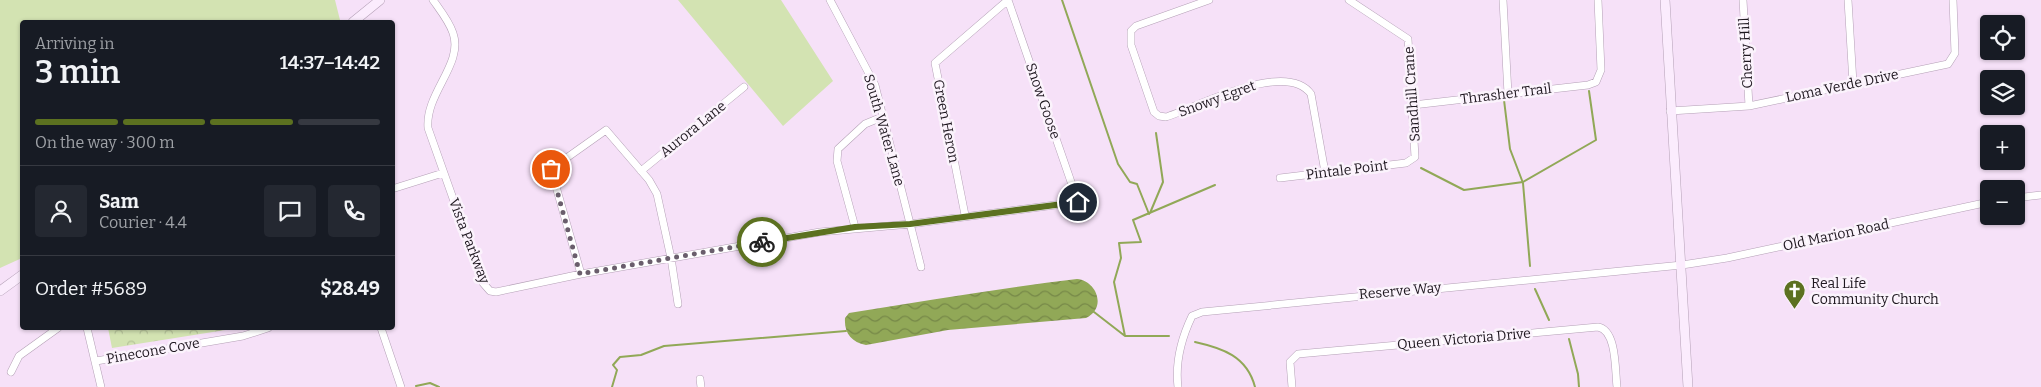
<!DOCTYPE html>
<meta charset="utf-8">
<style>
:root{--surface:#171b24;--page:#242831;--text:#f1f3f6;--muted:#9ea1a6;--line:#363941;--accent:#5c7120}
body{margin:0;font-family:Bitter,serif;background:var(--page);color:var(--text);height:100vh;display:flex;flex-direction:column;font-size:19px;white-space:nowrap}
*{box-sizing:border-box;margin:0}
p{font-size:16px;color:var(--muted)}
.icon{flex:none;width:28px;height:28px;fill:none;stroke:currentColor;stroke-width:2;stroke-linecap:round;stroke-linejoin:round}
.map{position:relative;flex:1;overflow:hidden}
.details{position:absolute;left:20px;top:20px;width:375px;height:310px;display:flex;flex-direction:column;background:var(--surface);border-radius:5px;box-shadow:0 1px 4px #0004}
.details>*{flex:none}
.fabs{position:absolute;left:1980px;top:15px;display:grid;gap:10px}
.fabs a{display:grid;place-items:center;width:45px;height:45px;border-radius:5px;background:var(--surface);box-shadow:0 1px 4px #0004;font-size:25px}
.pin{position:absolute;display:grid;place-items:center;width:42px;height:42px;color:#fff;margin:-21px;border:2px solid #fff;border-radius:50%;box-shadow:0 1px 5px #0007}
.courier{position:absolute;display:grid;place-items:center;width:50px;height:50px;margin:-25px;border:4px solid #5c7120;border-radius:50%;background:#fff;color:#222;box-shadow:0 1px 6px #0007}
.summary em{font-style:normal;font-weight:600}
.summary div{display:flex;flex-direction:column-reverse}
.summary{display:flex;align-items:center;justify-content:space-between;height:85px;padding:0 15px}
h1{font-size:32px;font-weight:600;line-height:38px}
.bar{display:grid;grid-template-columns:repeat(4,1fr);gap:8px 5px;align-content:center;height:60px;padding:0 15px}
.bar i{height:6px;border-radius:4px;background:var(--line)}
.bar .on{background:var(--accent)}
.bar p{grid-column:span 4}
.line{display:flex;align-items:center;gap:12px;padding:0 15px;border-top:1px solid var(--line)}
.line div{flex:1}
.round{display:grid;place-items:center;flex:none;width:52px;height:52px;border-radius:5px;background:var(--page)}
.map>svg:first-child{display:block}
</style>
<div class="map">
<svg width="2041" height="387" viewBox="0 0 2041 387">
<defs>
<pattern id="park-crowns" width="20" height="18" patternUnits="userSpaceOnUse" patternTransform="scale(1.25)"><rect width="20" height="18" fill="#d3e3b2"/><path d="M2 6a3 3 0 1 1 6 0M12 15a3 3 0 1 1 6 0" fill="none" stroke="#b5c299"/></pattern>
<pattern id="water-waves" width="16" height="10" patternUnits="userSpaceOnUse" patternTransform="scale(1.25)"><rect width="16" height="10" fill="#91a857"/><path d="M0 5q4-4 8 0t8 0" fill="none" stroke="#768848"/></pattern>
</defs>
<rect width="100%" height="100%" fill="#f6e1f8"/>
<!-- green -->
<path fill="#d3e3b2" d="M 0,0 L 335,0 L 340,20 L 337,22 L 22,22 L 22,258 L 0,268 Z
M 678,0 L 781,0 L 833,81 L 783,126 Z"/>
<!-- park -->
<path fill="url(#park-crowns)" d="M 108,328 L 238,328 L 112,348 Z"/>
<!-- water -->
<path fill="url(#water-waves)" d="M 1077,279 C 1097,281 1107,308 1086,318 L 948,330 L 866,345 C 851,342 844,333 845,318 L 849,313 C 925,301 1000,288 1077,279 Z"/>
<g fill="none" stroke-linecap="round" stroke-linejoin="round">
<!-- stream -->
<path stroke="#91a857" stroke-width="2" d="M 1062,0 L 1118,164 L 1130,182 L 1137,184 L 1149,214
M 1504,100 L 1510,149 L 1523,183 L 1530,266
M 1421,168 L 1464,190 L 1523,182 L 1596,140 L 1589,91
M 1150,213 L 1163,182 L 1156,133
M 1535,289 L 1549,320
M 1094,312 L 1125,336
M 1169,336 L 1125,336 L 1114,282 L 1121,258 L 1119,243 L 1141,242 L 1133,220 L 1215,185
M 1569,339 L 1578,374 L 1579,387
M 1195,342 C 1222,348 1247,356 1255,387
M 416,386 L 430,383 L 439,387
M 612,387 L 617,370 L 613,365 L 620,357 L 641,355 L 664,346 L 846,331"/>
<defs>
<path id="street" d="M 433,0 C 440,10 449,21 453,33 C 464,64 425,93 428,128 L 483,283 L 490,291 L 496,292 L 581,274 L 820,232 L 910,224 L 1078,202 L 1008,0
M 830,0 L 875,85 L 921,267
M 1209,0 L 1136,26 L 1131,31 L 1131,45 L 1154,112 L 1159,116 L 1166,117 C 1198,107 1286,59 1311,94 L 1325,172
M 1503,0 L 1508,94
M 1743,0 L 1749,106
M 1848,0 L 1853,83
M 1413,105 L 1588,85 L 1596,82 L 1601,70 L 1598,0
M 1670,111 L 1749,106 L 1948,64 L 1955,53 L 1953,0
M 641,171 L 744,87
M 1280,178 L 1406,163 L 1415,157 L 1408,39 L 1349,0
M 392,189 L 443,173
M 2016,198 L 2041,195
M 965,215 L 935,63 L 1008,0
M 855,227 L 837,161 L 838,149 L 865,124 L 882,117
M 581,274 L 551,169 L 606,130 L 649,180 L 657,194 L 671,258 L 678,304
M 87,328 L 101,387
M 381,328 L 401,387
M 96,361 L 243,336 L 268,328
M 11,372 L 19,356 L 58,328
M 700,379 L 701,387
M 1178,387 C 1175,362 1181,339 1192,316 L 1202,312 L 1682,265 L 1727,258 L 1989,202
M 1292,387 L 1290,362 L 1298,354 L 1598,327 C 1617,330 1615,371 1617,387"/>
<path id="secondary" d="M 1665,0 L 1688,387
M 353,22 L 380,0
M 0,291 L 22,275"/>
</defs>
<!-- street casing -->
<use href="#street" stroke="#b4a0b6" stroke-width="8"/>
<!-- secondary casing -->
<use href="#secondary" stroke="#b4a0b6" stroke-width="10"/>
<!-- street -->
<use href="#street" stroke="#fff" stroke-width="7"/>
<!-- secondary -->
<use href="#secondary" stroke="#fbecfd" stroke-width="9"/>
</g>
<g fill="none" stroke-linecap="round" stroke-linejoin="round">
<!-- done -->
<path stroke="#6a5e6c" stroke-width="5" stroke-dasharray="0 9" d="M 551,169 L 580,274 L 762,242"/>
<!-- route -->
<path stroke="#5c7120" stroke-width="6" d="M 762,242 L 855,227 L 910,224 L 1078,202"/>
</g>
<!-- icons -->
<defs>
<symbol id="church-pin" viewBox="-11 -11 22 30"><path d="M0 17L-7.5 6A9.5 9.5 0 1 1 7.5 6Z" fill="#5c7120" stroke="#fbf3fc"/><path d="M-1.2-6h2.4v3.5h3.3v2.4h-3.3V6h-2.4V-.1h-3.3v-2.4h3.3Z" fill="#fff"/></symbol>
</defs>
<g fill-rule="evenodd">
<use href="#church-pin" x="1782" y="278" width="25" height="34"/>
</g>
<g text-anchor="middle" dominant-baseline="central" stroke-width="5" stroke-linejoin="round" paint-order="stroke">
<!-- street labels -->
<g font-size="14" fill="#1f1820" stroke="#fbf3fc">
<text transform="translate(1746 53) rotate(-93)">Cherry Hill</text>
<text transform="translate(1842 86) rotate(-12)">Loma Verde Drive</text>
<text transform="translate(1412 94) rotate(-94)">Sandhill Crane</text>
<text transform="translate(1506 94) rotate(-7)">Thrasher Trail</text>
<text transform="translate(1217 99) rotate(-20)">Snowy Egret</text>
<text transform="translate(1043 101) rotate(71)">Snow Goose</text>
<text transform="translate(946 121) rotate(79)">Green Heron</text>
<text transform="translate(693 129) rotate(-39)">Aurora Lane</text>
<text transform="translate(884 130) rotate(74)">South Water Lane</text>
<text transform="translate(1347 170) rotate(-7)">Pintale Point</text>
<text transform="translate(1836 235) rotate(-12)">Old Marion Road</text>
<text transform="translate(469 241) rotate(69)">Vista Parkway</text>
<text transform="translate(1400 291) rotate(-5)">Reserve Way</text>
<text transform="translate(1464 339) rotate(-5)">Queen Victoria Drive</text>
<text transform="translate(153 351) rotate(-10)">Pinecone Cove</text>
</g>
<!-- poi labels -->
<g font-size="14" fill="#1f1820" stroke="#fbf3fc" text-anchor="start">
<text x="1811" y="283">Real Life<tspan x="1811" dy="16">Community Church</tspan></text>
</g>
</g>
</svg>
<div class="fabs">
<a><svg class="icon" aria-label="locate" viewBox="0 0 24 24"><circle cx="12" cy="12" r="6"/><path d="M12 2v4M12 18v4M2 12h4M18 12h4"/></svg></a>
<a><svg class="icon" aria-label="layers" viewBox="0 0 24 24"><path d="M12 4l9 5-9 5-9-5zM3 14l9 5 9-5"/></svg></a>
<a>+</a>
<a>−</a>
</div>
<div class="pin" style="left:551px;top:169px;background:#ea580c"><svg class="icon" aria-label="bag" viewBox="0 0 24 24"><path d="M5 8h14l-1 12H6zM9 8a3 3 0 0 1 6 0"/></svg></div>
<div class="pin" style="left:1078px;top:202px;background:#1f2937"><svg class="icon" aria-label="home" viewBox="0 0 24 24"><path d="M3 11l9-7 9 7M6 9v11h12V9"/></svg></div>
<div class="courier" style="left:762px;top:242px"><svg class="icon" aria-label="bike" viewBox="0 0 24 24"><circle cx="6" cy="16" r="4"/><circle cx="18" cy="16" r="4"/><path d="M6 16l4-8h5l3 8M10 8l3 8H6M13 5h3"/></svg></div>
<section class="details">
<div class="summary"><div><h1>3 min</h1><p>Arriving in</p></div><em>14:37–14:42</em></div>
<div class="bar"><i class="on"></i><i class="on"></i><i class="on"></i><i></i><p>On the way · 300 m</p></div>
<div class="line" style="height:90px"><a class="round"><svg class="icon" aria-label="person" viewBox="0 0 24 24"><circle cx="12" cy="8" r="4"/><path d="M4 21q1-7 8-7t8 7"/></svg></a><div><b>Sam</b><p>Courier · 4.4</p></div><a class="round"><svg class="icon" aria-label="chat" viewBox="0 0 24 24"><path d="M4 5h16v11H9l-5 4z"/></svg></a><a class="round"><svg class="icon" aria-label="phone" viewBox="0 0 24 24"><path d="M5 4h4l2 5-3 2q2 4 5 5l2-3 5 2v4C11 20 4 13 5 4z"/></svg></a></div>
<div class="line" style="height:65px"><div>Order #5689</div><b>$28.49</b></div>
</section>
</div>
